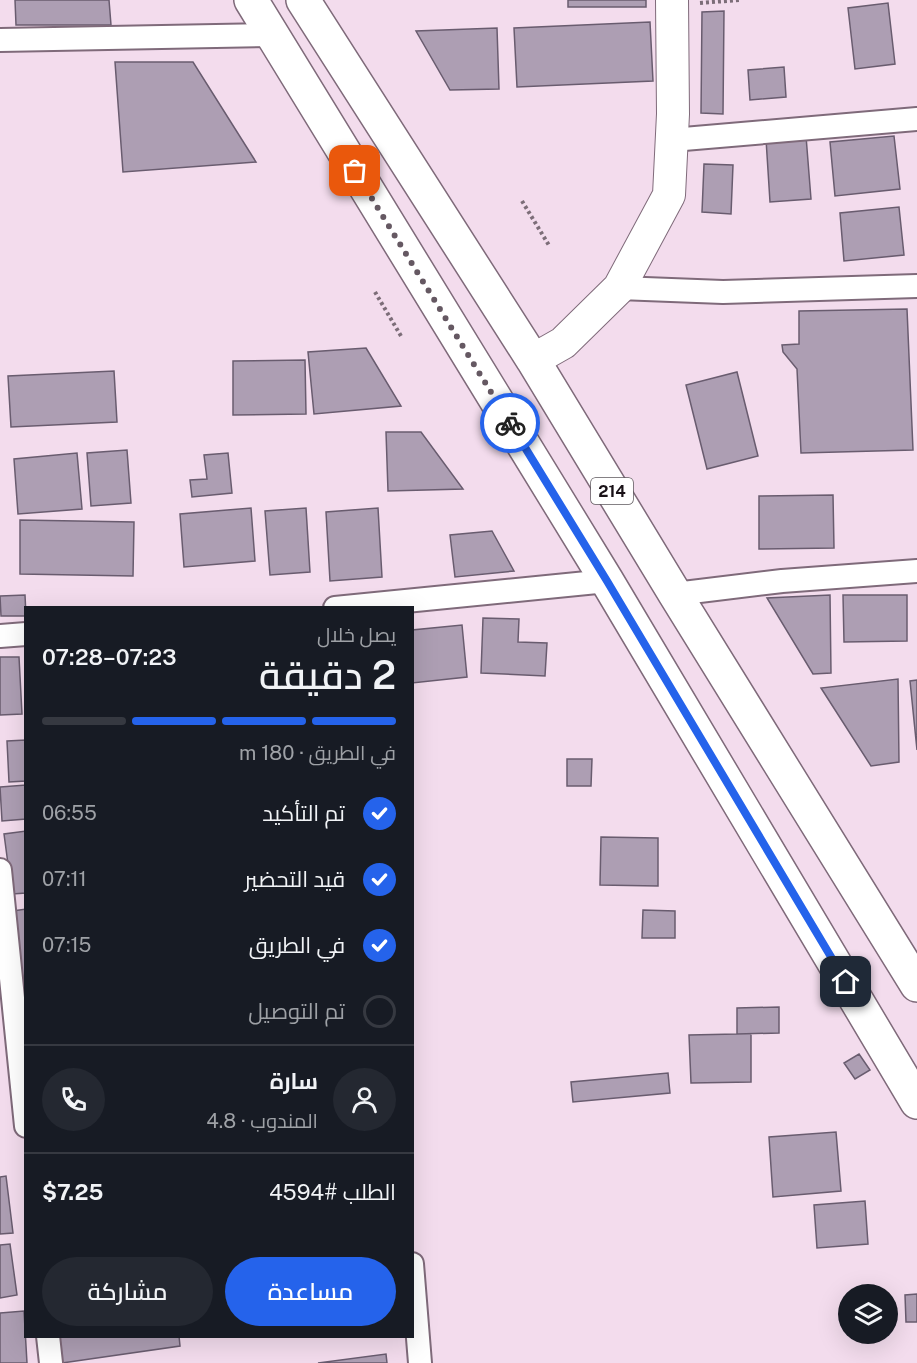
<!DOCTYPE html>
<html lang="ar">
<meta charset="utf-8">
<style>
:root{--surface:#171b24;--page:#242831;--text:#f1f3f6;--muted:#9ea1a6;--line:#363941;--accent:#2563eb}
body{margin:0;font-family:"Public Sans",Cairo,sans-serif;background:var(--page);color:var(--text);direction:rtl;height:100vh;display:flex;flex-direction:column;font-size:22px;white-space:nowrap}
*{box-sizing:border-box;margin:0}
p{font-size:20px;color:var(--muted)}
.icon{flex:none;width:33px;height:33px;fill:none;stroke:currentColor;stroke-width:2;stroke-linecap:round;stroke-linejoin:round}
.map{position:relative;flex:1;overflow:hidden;direction:ltr}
.drawer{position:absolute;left:24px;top:606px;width:390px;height:732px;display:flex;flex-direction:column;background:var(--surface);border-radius:0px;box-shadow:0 6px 24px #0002;direction:rtl}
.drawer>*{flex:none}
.buttons{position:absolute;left:838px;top:1284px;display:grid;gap:12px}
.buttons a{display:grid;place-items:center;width:60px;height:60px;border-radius:50%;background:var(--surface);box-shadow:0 6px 24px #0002;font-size:30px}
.pin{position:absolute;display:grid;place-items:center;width:51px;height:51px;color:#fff;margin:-26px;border-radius:12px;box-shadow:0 3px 9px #0006}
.courier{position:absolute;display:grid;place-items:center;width:60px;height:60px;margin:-30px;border:4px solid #2563eb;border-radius:50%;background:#fff;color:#222;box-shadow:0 2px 8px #0007}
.summary em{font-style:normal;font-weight:600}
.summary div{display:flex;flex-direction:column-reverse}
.summary{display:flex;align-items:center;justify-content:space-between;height:102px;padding:0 18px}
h1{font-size:39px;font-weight:600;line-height:45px}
.bar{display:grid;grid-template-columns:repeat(4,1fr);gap:9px 6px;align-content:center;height:72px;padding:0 18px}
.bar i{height:8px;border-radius:4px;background:var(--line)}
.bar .current{background:var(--accent)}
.bar p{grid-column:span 4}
.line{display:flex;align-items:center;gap:15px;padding:0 18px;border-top:2px solid var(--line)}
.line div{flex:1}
.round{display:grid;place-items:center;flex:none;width:63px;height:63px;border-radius:32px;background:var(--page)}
ol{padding:0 18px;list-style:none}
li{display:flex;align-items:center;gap:18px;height:66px}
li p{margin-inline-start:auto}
li .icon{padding:6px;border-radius:50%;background:var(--accent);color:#fff;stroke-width:4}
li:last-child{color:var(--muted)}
li i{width:33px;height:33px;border:3px solid var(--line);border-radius:50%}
.primary-button{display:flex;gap:12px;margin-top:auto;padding:12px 18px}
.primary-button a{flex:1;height:69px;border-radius:36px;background:var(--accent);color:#fff;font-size:24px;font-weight:600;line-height:69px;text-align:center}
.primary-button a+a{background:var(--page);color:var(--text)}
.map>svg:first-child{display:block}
</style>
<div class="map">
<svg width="917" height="1363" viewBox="0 0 917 1363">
<rect width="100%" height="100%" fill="#f3dced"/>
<!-- building -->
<path fill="#ad9eb3" stroke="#695c6f" stroke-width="1.5" d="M 15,0 L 109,0 L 111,25 L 16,25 Z
M 568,0 L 646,0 L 646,7 L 568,7 Z
M 888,3 L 895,64 L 855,69 L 848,8 Z
M 724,11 L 723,114 L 701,113 L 702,12 Z
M 650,22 L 653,81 L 517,87 L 514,28 Z
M 497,28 L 499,89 L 450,90 L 416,31 Z
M 115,62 L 193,62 L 256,162 L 123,172 Z
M 784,67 L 786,97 L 750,100 L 748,70 Z
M 806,136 L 811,199 L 770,202 L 766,139 Z
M 894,136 L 900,189 L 835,196 L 830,142 Z
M 704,164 L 733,165 L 731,214 L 702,212 Z
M 899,207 L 904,255 L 844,261 L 840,213 Z
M 907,309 L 913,450 L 801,453 L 797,369 L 783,352 L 782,345 L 799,344 L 799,311 Z
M 366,348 L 401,406 L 314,414 L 308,352 Z
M 305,360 L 306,414 L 233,415 L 233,361 Z
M 114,371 L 117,422 L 11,427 L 8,376 Z
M 737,372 L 758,456 L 707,469 L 686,385 Z
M 386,432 L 421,432 L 463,489 L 388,491 Z
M 127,450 L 131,503 L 91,506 L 87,453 Z
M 77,453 L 82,509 L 18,514 L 14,459 Z
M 228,453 L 232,493 L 192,497 L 190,480 L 207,479 L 204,455 Z
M 833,495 L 834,548 L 759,549 L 759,496 Z
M 251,508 L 255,561 L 184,567 L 180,514 Z
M 306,508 L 310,572 L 270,575 L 265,511 Z
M 378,508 L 382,577 L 330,581 L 326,512 Z
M 20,520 L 134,522 L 133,576 L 20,574 Z
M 492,531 L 514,571 L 455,577 L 450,535 Z
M 25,595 L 26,616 L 1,616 L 0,596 Z
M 830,595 L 831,673 L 813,674 L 767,598 Z
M 843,595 L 907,595 L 907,641 L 844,642 Z
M 483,618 L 519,619 L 518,642 L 547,643 L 545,676 L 481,673 Z
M 462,625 L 467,677 L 412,683 L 412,630 Z
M 0,657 L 19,657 L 22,714 L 0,715 Z
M 898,679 L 899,762 L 871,766 L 821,688 Z
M 917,680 L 917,750 L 910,681 Z
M 26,740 L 26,781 L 9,782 L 7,741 Z
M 567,759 L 592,759 L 591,786 L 567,786 Z
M 26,785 L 26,819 L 2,821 L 0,787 Z
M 26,831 L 26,893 L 12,894 L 4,834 Z
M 601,837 L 658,838 L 658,886 L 600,885 Z
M 26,909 L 26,985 L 24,985 L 13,911 Z
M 643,910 L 675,911 L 675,938 L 642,938 Z
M 779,1007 L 779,1033 L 737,1034 L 737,1008 Z
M 737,1034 L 751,1034 L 751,1082 L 691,1083 L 689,1035 Z
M 859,1054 L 870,1070 L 855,1079 L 844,1063 Z
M 668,1073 L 670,1093 L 573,1102 L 571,1082 Z
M 836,1132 L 841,1191 L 773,1197 L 769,1137 Z
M 6,1176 L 13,1233 L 0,1234 L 0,1177 Z
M 865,1201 L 868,1244 L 817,1248 L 814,1205 Z
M 10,1244 L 17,1295 L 0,1298 L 0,1245 Z
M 917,1294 L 917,1322 L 906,1322 L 905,1295 Z
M 24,1311 L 27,1363 L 0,1363 L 0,1313 Z
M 58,1336 L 179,1336 L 180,1346 L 62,1363 Z
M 386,1354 L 387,1363 L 318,1363 Z"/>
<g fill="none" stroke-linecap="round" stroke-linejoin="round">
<defs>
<path id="street" d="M 0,40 L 271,35
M 672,140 L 917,119
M 619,288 L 723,292 L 917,286
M 675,594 L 782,581 L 917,571
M 335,608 L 607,581
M 0,636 L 26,634
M 0,870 L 26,1126
M 412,1264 L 420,1363
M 48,1336 L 51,1363"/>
<path id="secondary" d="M 533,360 L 563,343 L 619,288 L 669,195 L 673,114 L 672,0"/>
<path id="highway" d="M 251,0 L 607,581 L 917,1102
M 303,0 L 533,360 L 675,594 L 917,985"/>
</defs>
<!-- street casing -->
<use href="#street" stroke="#7f6a7a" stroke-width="26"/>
<!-- secondary casing -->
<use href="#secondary" stroke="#7f6a7a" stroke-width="34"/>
<!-- highway casing -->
<use href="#highway" stroke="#7f6a7a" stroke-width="36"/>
<!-- path -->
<path stroke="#7c6d78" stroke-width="4" stroke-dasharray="3 3" stroke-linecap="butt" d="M 700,3 L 739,0
M 522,201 L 550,247
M 375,292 L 401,336"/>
<!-- street -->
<use href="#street" stroke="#fff" stroke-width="22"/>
<!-- secondary -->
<use href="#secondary" stroke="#fff" stroke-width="32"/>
<!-- highway -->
<use href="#highway" stroke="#fff" stroke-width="33"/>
</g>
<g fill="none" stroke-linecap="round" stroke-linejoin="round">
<!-- done -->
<path stroke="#655862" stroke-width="6" stroke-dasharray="0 10.8" d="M 355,171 L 510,423"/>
<!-- route -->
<path stroke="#2563eb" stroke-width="8" d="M 510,423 L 607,581 L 846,982"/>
</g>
<g text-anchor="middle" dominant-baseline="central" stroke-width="6" stroke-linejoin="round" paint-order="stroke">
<!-- shield labels -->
<rect fill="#fff" stroke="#5e585d" stroke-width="1.5" x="591" y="478" width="42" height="26" rx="4.5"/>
<g font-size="16" font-weight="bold" fill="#191117">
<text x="612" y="491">214</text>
</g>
</g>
</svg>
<div class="buttons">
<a><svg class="icon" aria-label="layers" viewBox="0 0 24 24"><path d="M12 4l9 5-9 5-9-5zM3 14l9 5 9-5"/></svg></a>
</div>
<div class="pin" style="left:355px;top:171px;background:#ea580c"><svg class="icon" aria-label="bag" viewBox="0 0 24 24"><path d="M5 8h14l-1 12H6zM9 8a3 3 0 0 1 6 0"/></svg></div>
<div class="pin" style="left:846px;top:982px;background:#1f2937"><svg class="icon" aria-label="home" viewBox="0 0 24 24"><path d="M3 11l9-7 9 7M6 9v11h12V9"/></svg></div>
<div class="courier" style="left:510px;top:423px"><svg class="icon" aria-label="bike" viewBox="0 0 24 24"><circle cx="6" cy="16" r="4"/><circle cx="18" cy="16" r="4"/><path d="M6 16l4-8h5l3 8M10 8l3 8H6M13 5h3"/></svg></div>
<section class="drawer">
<div class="summary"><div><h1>2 دقيقة</h1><p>يصل خلال</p></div><em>07:23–07:28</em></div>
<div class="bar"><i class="current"></i><i class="current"></i><i class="current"></i><i></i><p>في الطريق · 180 m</p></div>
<ol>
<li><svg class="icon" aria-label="check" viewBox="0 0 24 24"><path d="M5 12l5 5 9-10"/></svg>تم التأكيد<p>06:55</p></li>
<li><svg class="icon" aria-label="check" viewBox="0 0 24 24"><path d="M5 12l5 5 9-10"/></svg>قيد التحضير<p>07:11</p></li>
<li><svg class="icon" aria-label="check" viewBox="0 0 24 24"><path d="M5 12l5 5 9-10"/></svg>في الطريق<p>07:15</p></li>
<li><i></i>تم التوصيل</li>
</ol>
<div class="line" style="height:108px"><a class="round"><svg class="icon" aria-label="person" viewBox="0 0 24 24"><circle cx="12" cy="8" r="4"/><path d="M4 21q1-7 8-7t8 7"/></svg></a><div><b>سارة</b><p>المندوب · 4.8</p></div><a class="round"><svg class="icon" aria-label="phone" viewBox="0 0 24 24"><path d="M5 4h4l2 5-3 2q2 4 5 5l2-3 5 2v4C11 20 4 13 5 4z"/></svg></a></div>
<div class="line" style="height:78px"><div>الطلب #4594</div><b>$7.25</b></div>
<div class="primary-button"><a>مساعدة</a><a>مشاركة</a></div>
</section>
</div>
